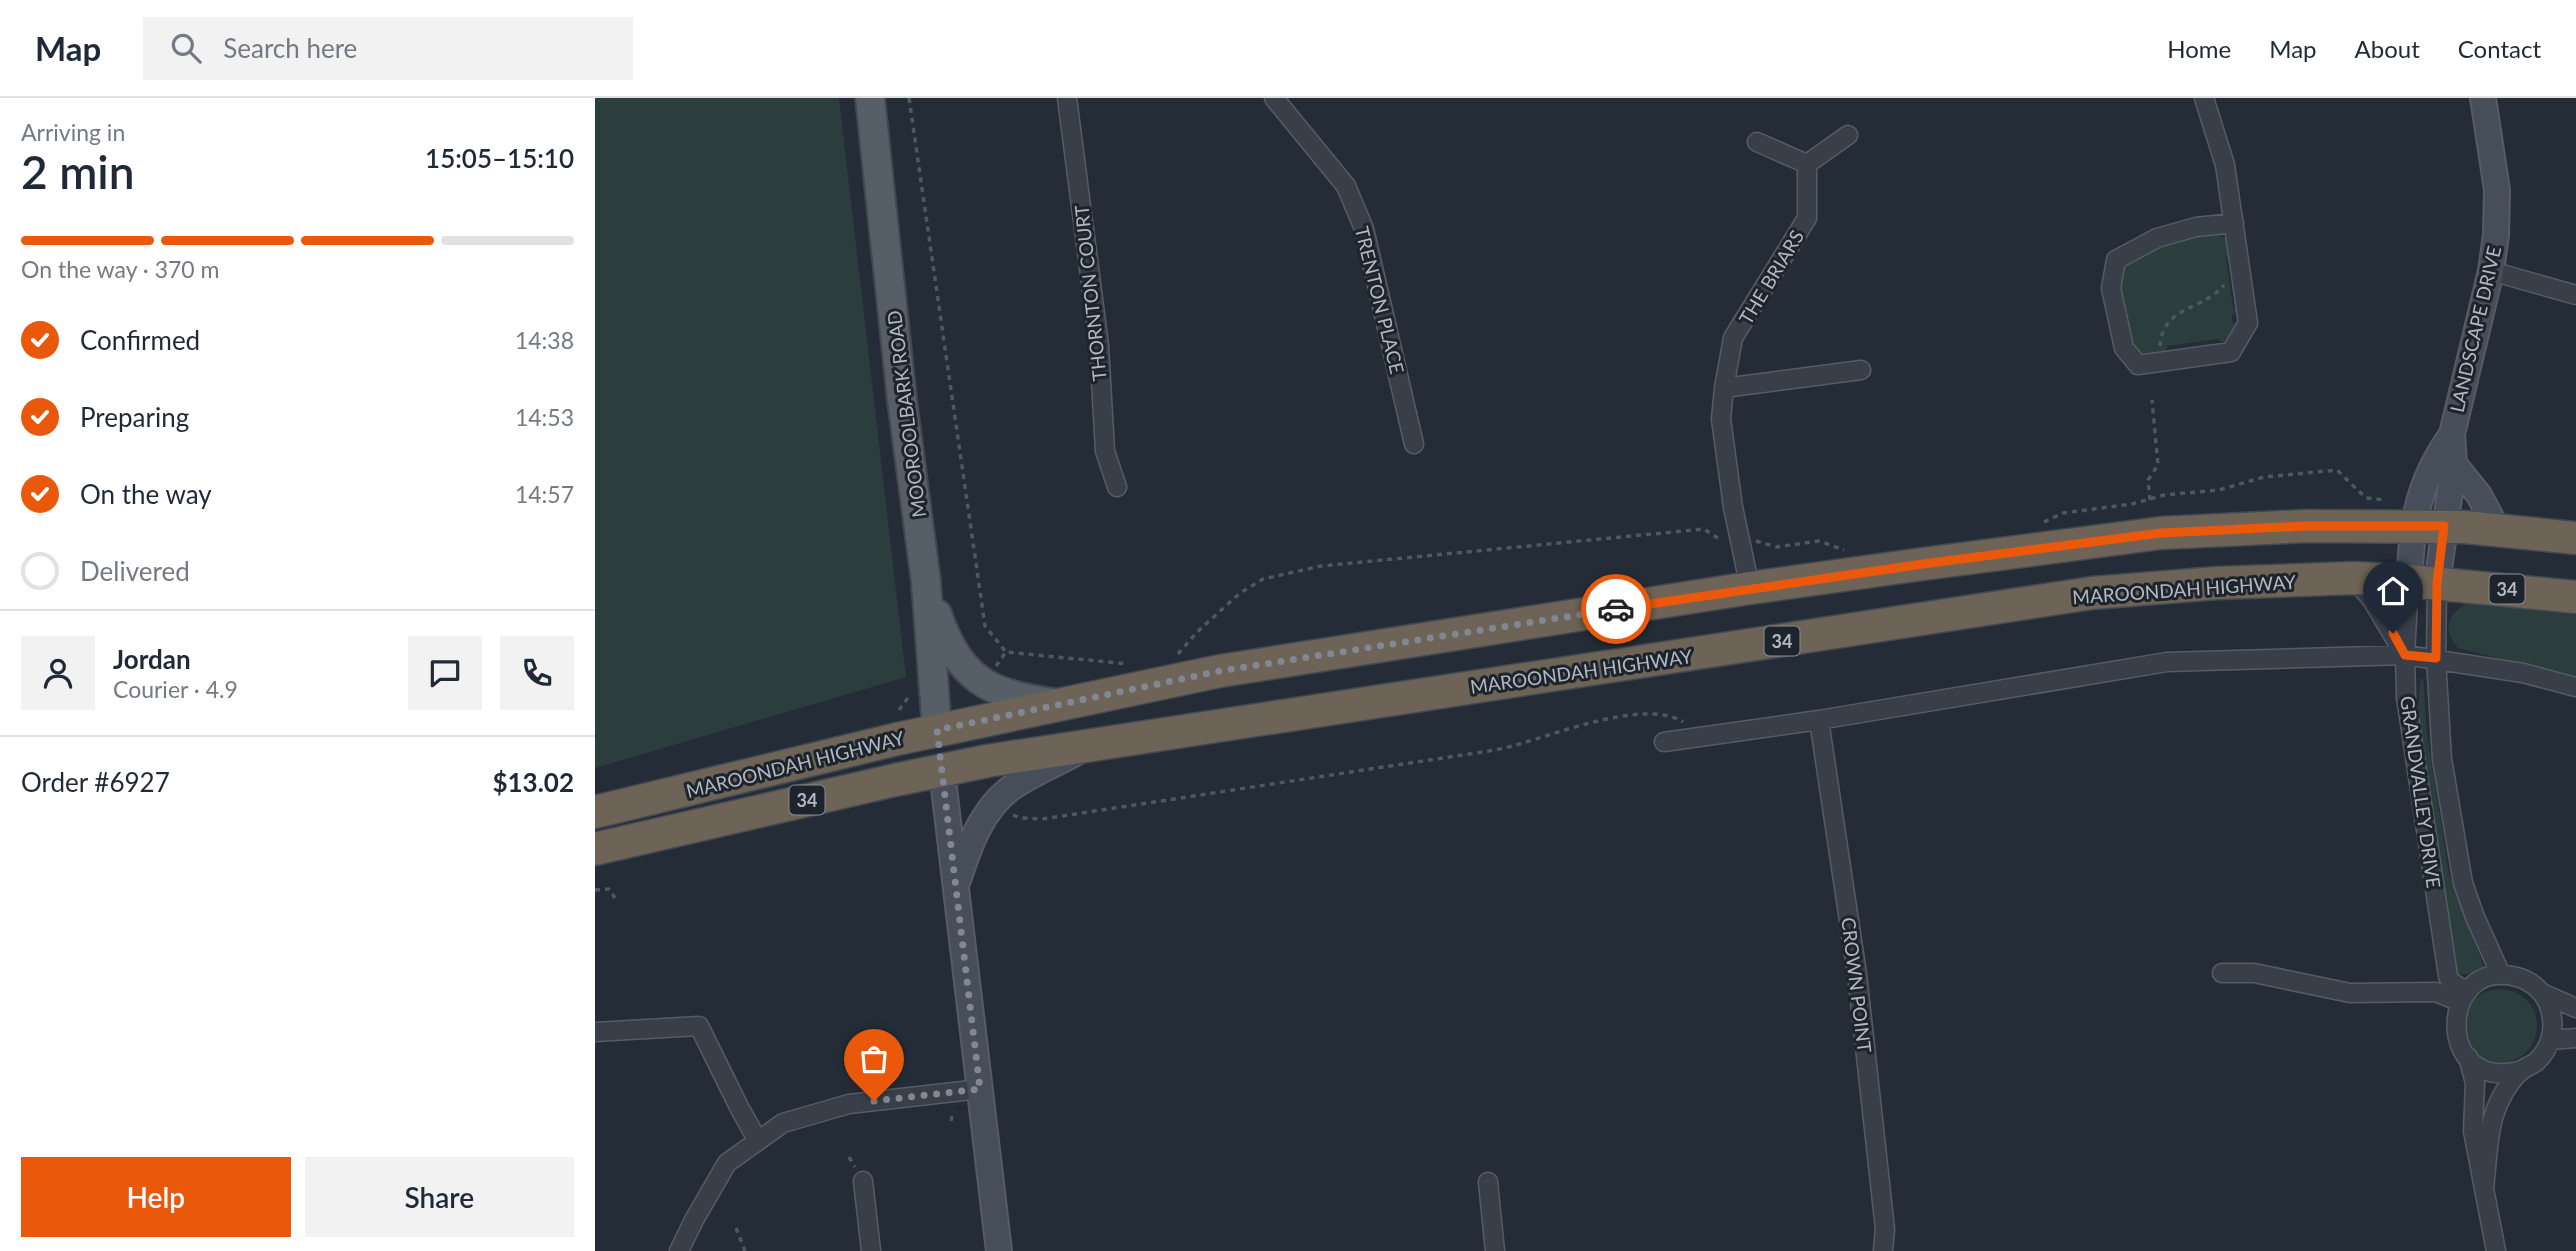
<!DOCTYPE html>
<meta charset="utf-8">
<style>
:root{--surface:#fff;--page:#f2f2f3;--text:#1f2937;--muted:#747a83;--line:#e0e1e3;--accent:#ea580c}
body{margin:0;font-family:Lato,sans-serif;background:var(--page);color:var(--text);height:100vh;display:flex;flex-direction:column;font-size:26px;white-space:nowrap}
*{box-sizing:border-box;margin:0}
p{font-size:23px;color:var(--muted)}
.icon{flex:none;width:38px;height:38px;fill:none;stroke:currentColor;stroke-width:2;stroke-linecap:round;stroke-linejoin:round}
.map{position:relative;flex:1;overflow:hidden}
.sheet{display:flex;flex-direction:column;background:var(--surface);width:595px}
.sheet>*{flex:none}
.pin{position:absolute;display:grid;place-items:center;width:60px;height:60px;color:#fff;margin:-72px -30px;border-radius:50% 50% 50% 0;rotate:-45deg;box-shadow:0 0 7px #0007}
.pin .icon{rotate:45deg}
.courier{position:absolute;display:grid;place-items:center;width:70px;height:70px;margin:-35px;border:5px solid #ea580c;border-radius:50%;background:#fff;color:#222;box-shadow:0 2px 9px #0007}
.summary em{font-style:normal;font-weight:600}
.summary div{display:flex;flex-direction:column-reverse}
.summary{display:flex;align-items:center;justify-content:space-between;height:119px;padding:0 21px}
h1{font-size:46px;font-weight:600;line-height:52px}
.bar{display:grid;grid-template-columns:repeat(4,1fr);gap:10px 7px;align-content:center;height:84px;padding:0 21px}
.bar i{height:9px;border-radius:5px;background:var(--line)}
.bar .active{background:var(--accent)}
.bar p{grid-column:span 4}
.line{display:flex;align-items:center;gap:18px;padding:0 21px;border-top:2px solid var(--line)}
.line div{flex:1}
.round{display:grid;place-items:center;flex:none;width:74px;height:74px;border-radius:0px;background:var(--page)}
ol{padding:0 21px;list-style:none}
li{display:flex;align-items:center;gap:21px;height:77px}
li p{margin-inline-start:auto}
li .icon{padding:7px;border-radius:50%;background:var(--accent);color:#fff;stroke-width:4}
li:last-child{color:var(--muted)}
li i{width:38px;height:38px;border:4px solid var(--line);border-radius:50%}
.action{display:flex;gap:14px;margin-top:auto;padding:14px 21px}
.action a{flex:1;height:80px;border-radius:0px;background:var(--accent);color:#fff;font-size:28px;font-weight:600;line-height:80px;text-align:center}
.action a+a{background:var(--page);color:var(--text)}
header{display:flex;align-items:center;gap:42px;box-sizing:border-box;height:98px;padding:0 35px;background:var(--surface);border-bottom:2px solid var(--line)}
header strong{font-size:33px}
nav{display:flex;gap:38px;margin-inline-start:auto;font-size:24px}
.search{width:490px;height:63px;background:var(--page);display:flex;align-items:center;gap:18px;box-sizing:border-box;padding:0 24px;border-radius:0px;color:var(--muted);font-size:26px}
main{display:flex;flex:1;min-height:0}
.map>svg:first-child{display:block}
</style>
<header>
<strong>Map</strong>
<div class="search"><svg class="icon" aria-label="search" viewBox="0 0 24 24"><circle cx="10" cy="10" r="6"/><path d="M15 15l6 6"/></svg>Search here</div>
<nav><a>Home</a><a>Map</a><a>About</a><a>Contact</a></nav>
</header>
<main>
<section class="sheet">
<div class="summary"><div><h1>2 min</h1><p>Arriving in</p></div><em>15:05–15:10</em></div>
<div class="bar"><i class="active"></i><i class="active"></i><i class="active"></i><i></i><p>On the way · 370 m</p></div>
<ol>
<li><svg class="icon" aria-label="check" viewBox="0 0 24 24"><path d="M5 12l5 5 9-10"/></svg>Confirmed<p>14:38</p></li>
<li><svg class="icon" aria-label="check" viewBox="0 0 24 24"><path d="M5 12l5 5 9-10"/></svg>Preparing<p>14:53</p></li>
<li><svg class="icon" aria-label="check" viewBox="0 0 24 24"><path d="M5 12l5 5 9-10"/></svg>On the way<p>14:57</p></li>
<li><i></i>Delivered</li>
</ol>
<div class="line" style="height:126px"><a class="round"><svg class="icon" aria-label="person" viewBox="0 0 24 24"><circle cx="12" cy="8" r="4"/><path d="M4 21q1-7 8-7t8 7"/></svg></a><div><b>Jordan</b><p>Courier · 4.9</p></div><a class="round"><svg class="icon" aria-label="chat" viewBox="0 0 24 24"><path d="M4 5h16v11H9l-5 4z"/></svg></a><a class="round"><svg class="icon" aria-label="phone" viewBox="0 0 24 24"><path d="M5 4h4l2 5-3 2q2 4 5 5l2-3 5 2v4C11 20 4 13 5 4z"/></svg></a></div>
<div class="line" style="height:91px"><div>Order #6927</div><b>$13.02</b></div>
<div class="action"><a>Help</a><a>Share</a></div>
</section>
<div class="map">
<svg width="1981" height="1153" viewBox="0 0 1981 1153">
<rect width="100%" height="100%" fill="#242d37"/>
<!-- green -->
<path fill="#2c3d3d" d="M 0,0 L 244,0 L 311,579 L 0,670 Z
M 1621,135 L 1633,142 L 1638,153 L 1631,160 L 1638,210 L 1643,213 L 1637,216 L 1637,224 L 1649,227 L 1631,247 L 1622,241 L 1573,248 L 1568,256 C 1560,257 1549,260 1542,254 C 1531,244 1521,178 1530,166 C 1535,159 1569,143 1578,140 C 1591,136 1608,137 1621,135 Z
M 1872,505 L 1981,517 L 1981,579 L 1863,550 C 1847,530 1852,518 1872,505 Z
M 1828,579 L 1832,636 L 1854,776 L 1889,869 L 1889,873 L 1885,874 L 1861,877 C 1855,838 1810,597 1828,579 Z
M1868 928a37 37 0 1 1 74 0a37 37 0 1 1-74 0Z"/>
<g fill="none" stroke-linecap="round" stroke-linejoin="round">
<defs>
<path id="street" d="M 472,0 L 504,247 L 510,353 L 522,389
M 679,0 L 751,88 L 769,131 L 819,346
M 1609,0 L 1630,67 L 1653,225 L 1636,254 L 1543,267 L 1529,250 L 1516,190 L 1521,162 L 1562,140 L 1601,129 L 1639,125
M 1212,66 L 1253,37
M 1896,173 L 1981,197
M 1129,290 L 1266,272
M 1759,480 L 1777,502 L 1810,557
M 1814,483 L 1810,557 L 1811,599 L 1853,878 L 1855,883 L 1872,894
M 1842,485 L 1841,560 L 1847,661 L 1868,785 L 1880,819 L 1906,877
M 1155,490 L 1138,409 L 1126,321 L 1129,290 L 1138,240 L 1212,120 L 1212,66 L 1162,44
M 1224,622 L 1262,876 L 1290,1131 L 1288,1153
M 1069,644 L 1224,622 L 1572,564 L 1810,557 L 1928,575 L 1981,589
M 1627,875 L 1659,875 L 1755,895 L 1841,894 L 1865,904
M 1947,895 L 1981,910
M 0,934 L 104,928 L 145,1011 L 163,1043
M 1956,942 L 1981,940
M 1873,959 L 1880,985 L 1878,1033 L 1901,1153
M 268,1083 L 276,1153
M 893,1084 L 900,1153
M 1889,1090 C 1892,1067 1892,1039 1899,1017 C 1904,1001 1914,983 1927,972 C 1931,969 1937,967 1941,964 C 1956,950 1961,930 1955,911 C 1951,895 1937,883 1922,879 C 1843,857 1838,998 1927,972
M 84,1153 L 99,1122 L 132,1065 L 188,1025 L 254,1006 L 385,991"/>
<path id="secondary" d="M 1859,366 L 1884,397 L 1902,431
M 1814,483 C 1818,423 1821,387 1857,336
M 1842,485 L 1859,366 L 1857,336 L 1896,173 L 1901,137 L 1902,92 L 1888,0
M 347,673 L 404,1153
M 363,782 C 374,749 386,712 416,690 C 436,676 461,666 482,654"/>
<path id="primary" d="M 275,0 L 307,302 L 331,484 L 342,632
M 342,516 C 364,581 393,596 458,605"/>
<path id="highway" d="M 0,714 L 302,641 L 625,573 L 1155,490 L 1328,466 L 1566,435 L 1711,428 L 1869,429 L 1981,440
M 0,751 L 300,682 L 392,663 L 1497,495 L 1623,485 L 1759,480 L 1814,483 L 1981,499"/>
</defs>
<!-- street casing -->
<use href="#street" stroke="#565c65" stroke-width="21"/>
<!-- secondary casing -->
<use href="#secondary" stroke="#565c65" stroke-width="28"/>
<!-- primary casing -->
<use href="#primary" stroke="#414851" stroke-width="32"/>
<!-- highway casing -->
<use href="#highway" stroke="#434952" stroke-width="35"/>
<!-- path -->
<path stroke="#4b5a5c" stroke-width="3.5" stroke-dasharray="5 5" stroke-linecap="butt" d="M 314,0 L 390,528 L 411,554
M 1565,248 C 1568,207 1608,213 1629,187
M 1555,402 L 1553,382 L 1563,367 L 1557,302
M 1449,424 L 1468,415 L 1537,406 L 1569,397 L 1624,392 L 1669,379 L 1742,372 L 1771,400 L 1790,402
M 1161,443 L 1182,449 L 1224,443 L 1249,452
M 583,556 L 602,534 L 645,495 L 668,481 L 726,468 L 1109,431 L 1127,443
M 401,568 L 411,554 L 533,566
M 304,612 L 315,597
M 418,717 L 425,720 L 447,721 L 868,657 C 886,654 904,652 921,647 C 961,636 1051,600 1088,624
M 0,792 L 14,791 L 20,800
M 356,1023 L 358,1013
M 254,1059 L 260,1069
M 141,1130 L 150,1153"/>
<!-- street -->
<use href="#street" stroke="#383f48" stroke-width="18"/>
<!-- secondary -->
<use href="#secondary" stroke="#464e5a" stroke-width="24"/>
<!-- primary -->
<use href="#primary" stroke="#565e67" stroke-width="28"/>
<!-- highway -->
<use href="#highway" stroke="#6d6356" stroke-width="32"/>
</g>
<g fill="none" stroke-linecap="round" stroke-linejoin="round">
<!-- done -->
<path stroke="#818893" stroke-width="7" stroke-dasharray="0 12.6" d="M 279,1003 L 385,991 L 342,632 L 625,573 L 1021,511"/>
<!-- route -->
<path stroke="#ea580c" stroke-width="9" d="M 1021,511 L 1328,466 L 1566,435 L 1711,428 L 1849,428 L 1842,485 L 1841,560 L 1810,557 L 1798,535"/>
</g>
<g text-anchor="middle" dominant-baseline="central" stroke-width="6" stroke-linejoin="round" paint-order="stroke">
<!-- shield labels -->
<g fill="#1d242c" stroke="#868c96" stroke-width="2">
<rect x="1894.5" y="476.5" width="35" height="29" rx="5"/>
<rect x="1169.5" y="528.5" width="35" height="29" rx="5"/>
<rect x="194.5" y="687.5" width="35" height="29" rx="5"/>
</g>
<g font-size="18" font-weight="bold" fill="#b3b9c4">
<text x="1912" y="491">34</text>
<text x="1187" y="543">34</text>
<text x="212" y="702">34</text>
</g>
<!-- street labels -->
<g font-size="19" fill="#b3b9c4" stroke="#1d242c">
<text transform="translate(1176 179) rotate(-59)">THE BRIARS</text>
<text transform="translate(495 195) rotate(-96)">THORNTON COURT</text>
<text transform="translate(785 202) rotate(76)">TRENTON PLACE</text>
<text transform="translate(1880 231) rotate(-77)">LANDSCAPE DRIVE</text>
<text transform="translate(311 316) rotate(-97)">MOOROOLBARK ROAD</text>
<text transform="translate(1589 491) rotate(-4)">MAROONDAH HIGHWAY</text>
<text transform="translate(986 573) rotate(-8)">MAROONDAH HIGHWAY</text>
<text transform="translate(200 666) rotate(-14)">MAROONDAH HIGHWAY</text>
<text transform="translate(1826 694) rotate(82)">GRANDVALLEY DRIVE</text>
<text transform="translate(1262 887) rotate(83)">CROWN POINT</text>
</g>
</g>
</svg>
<div class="pin" style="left:279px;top:1003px;background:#ea580c"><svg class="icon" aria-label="bag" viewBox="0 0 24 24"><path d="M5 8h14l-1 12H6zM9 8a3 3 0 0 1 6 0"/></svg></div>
<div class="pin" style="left:1798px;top:535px;background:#1f2937"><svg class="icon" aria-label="home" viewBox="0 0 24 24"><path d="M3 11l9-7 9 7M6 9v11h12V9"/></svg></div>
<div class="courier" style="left:1021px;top:511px"><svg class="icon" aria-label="car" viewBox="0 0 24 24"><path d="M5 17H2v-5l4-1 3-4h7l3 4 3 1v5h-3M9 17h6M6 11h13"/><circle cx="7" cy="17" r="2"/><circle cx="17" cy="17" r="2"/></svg></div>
</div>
</main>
